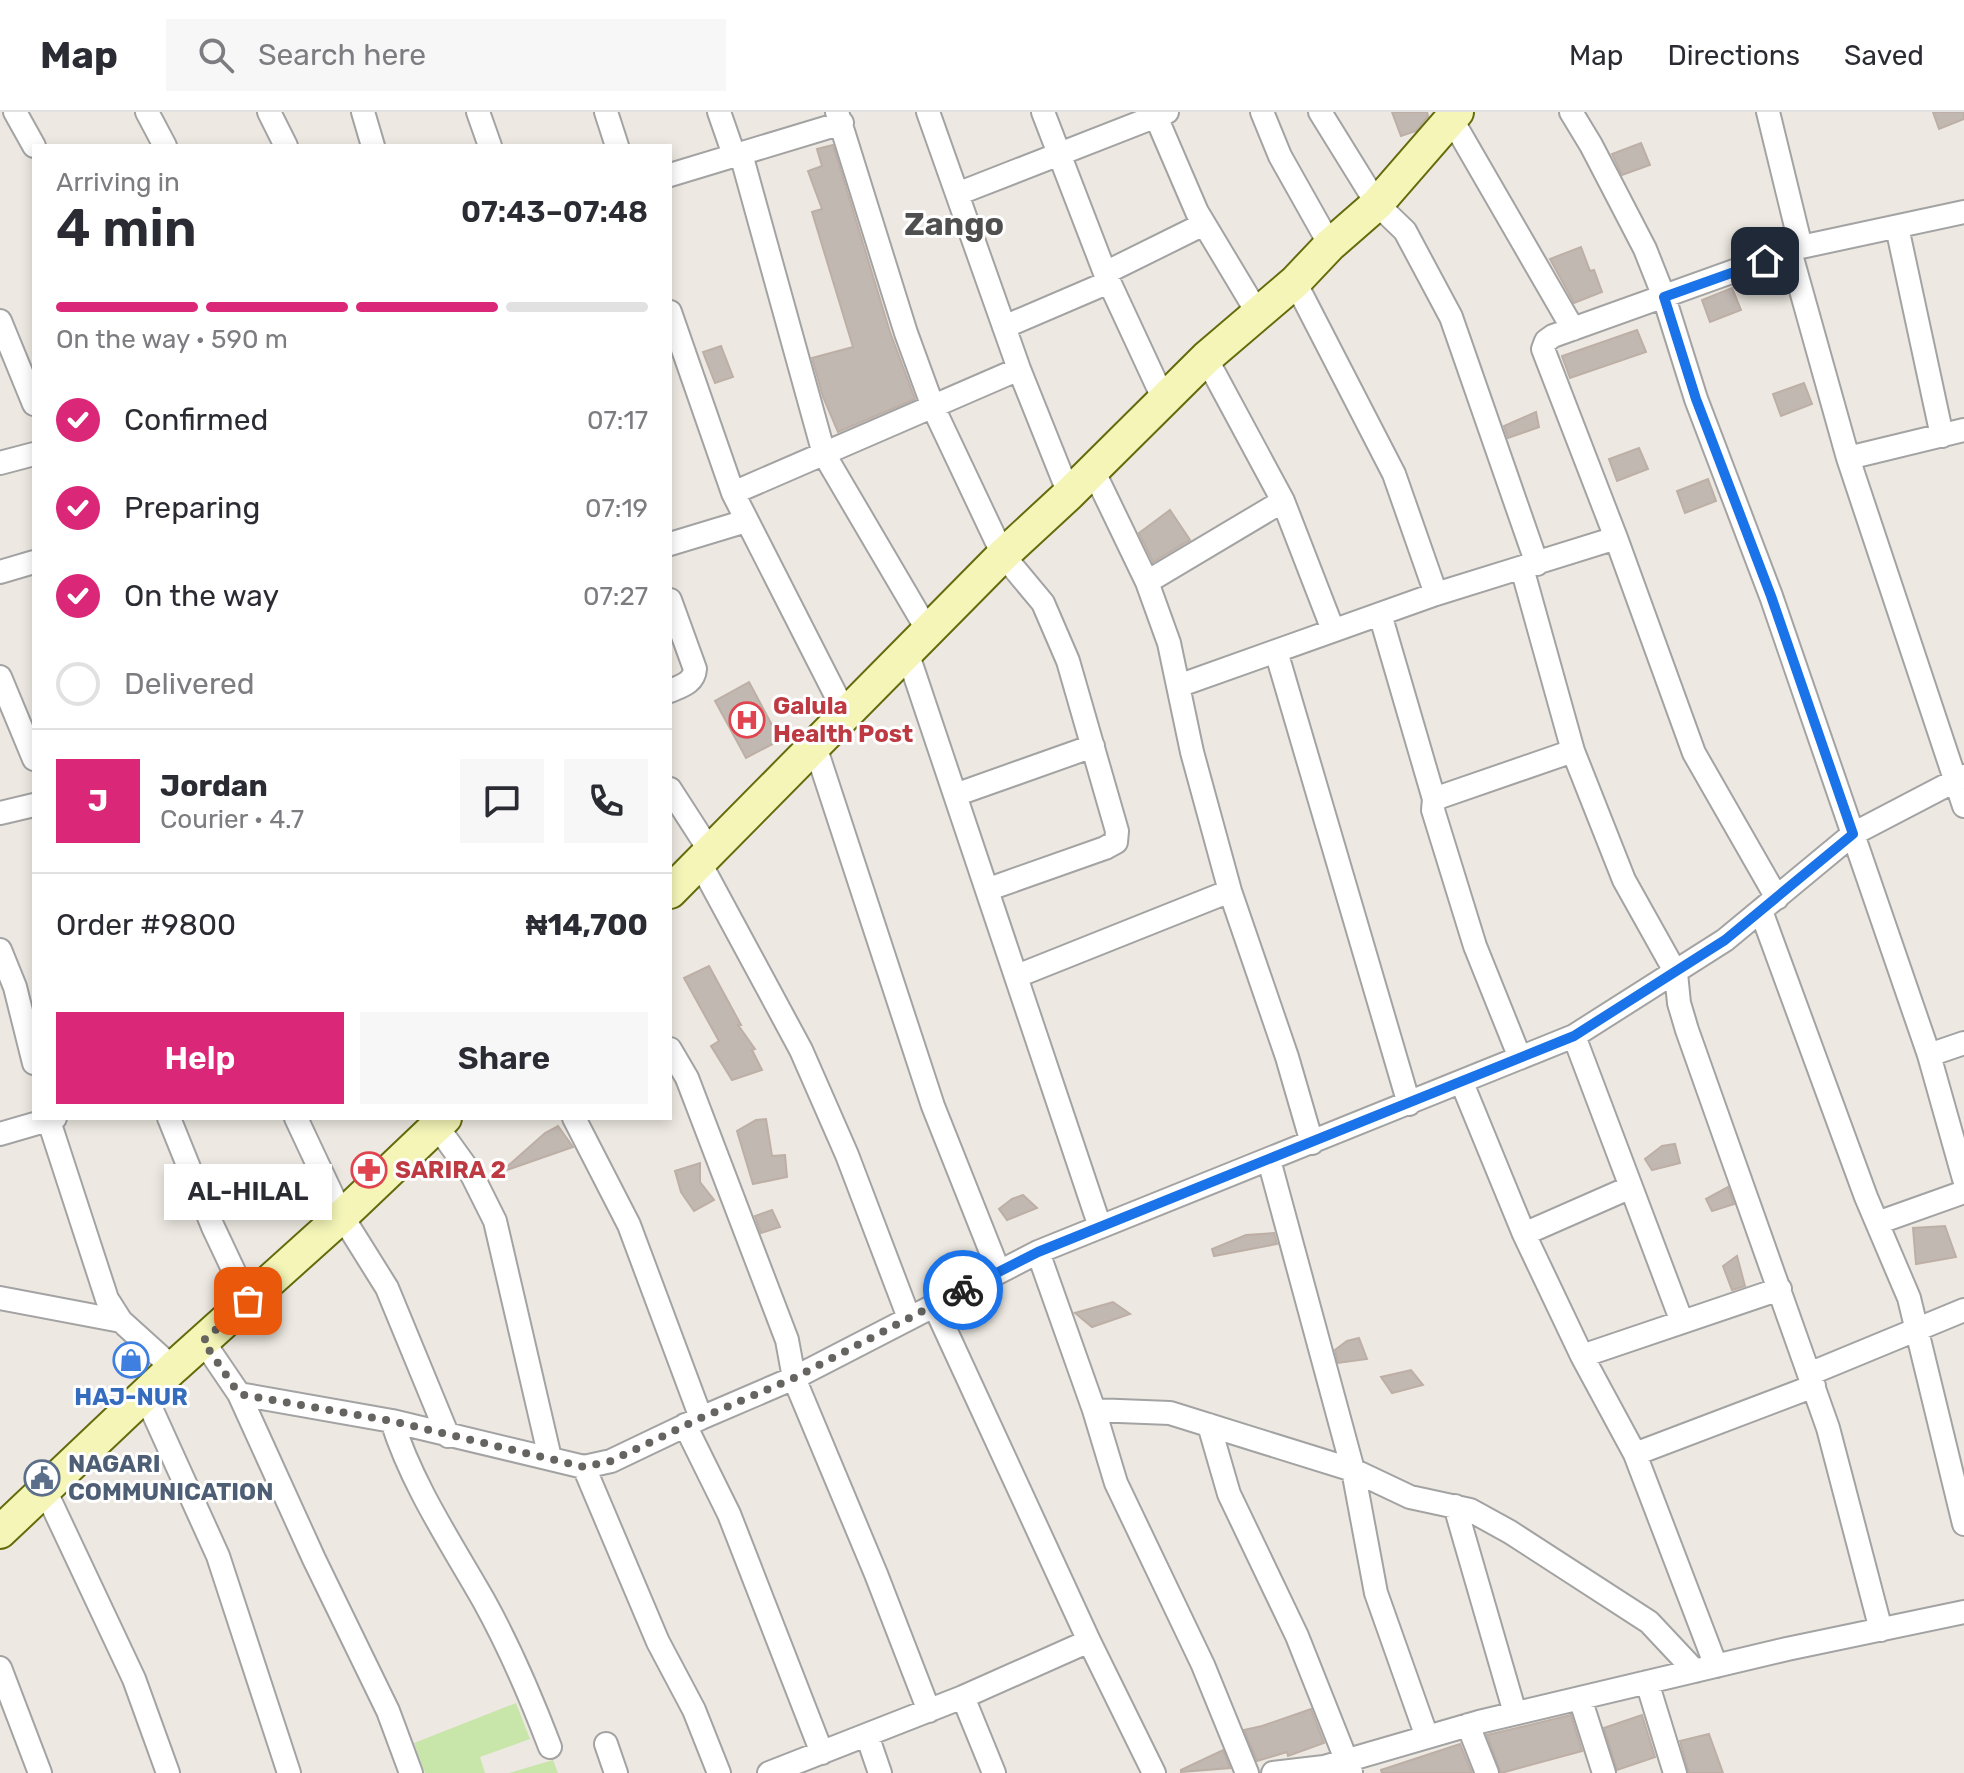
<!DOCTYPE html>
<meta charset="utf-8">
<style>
:root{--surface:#fff;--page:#f7f7f7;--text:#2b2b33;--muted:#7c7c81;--line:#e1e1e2;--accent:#db2777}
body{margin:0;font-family:Rubik,sans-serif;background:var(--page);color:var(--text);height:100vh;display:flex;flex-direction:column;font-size:30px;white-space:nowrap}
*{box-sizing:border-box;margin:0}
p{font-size:26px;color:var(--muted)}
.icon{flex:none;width:44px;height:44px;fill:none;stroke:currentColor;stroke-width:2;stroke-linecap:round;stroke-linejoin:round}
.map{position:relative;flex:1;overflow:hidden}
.drawer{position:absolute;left:32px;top:32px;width:640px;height:976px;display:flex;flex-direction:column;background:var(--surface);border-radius:0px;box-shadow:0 4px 12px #0003}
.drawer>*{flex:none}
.pin{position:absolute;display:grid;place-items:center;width:68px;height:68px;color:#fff;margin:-34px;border-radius:16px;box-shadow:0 4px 12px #0006}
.courier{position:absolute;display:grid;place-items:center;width:80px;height:80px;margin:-40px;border:6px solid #1a73e8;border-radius:50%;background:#fff;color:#222;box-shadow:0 2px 10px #0007}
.bubble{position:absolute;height:56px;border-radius:0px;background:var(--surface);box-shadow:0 4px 12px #0003;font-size:26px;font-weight:600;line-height:56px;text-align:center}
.overview em{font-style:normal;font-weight:600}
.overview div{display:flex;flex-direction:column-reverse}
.overview{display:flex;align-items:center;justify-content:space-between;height:136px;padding:0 24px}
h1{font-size:52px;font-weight:600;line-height:60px}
.bar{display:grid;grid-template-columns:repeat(4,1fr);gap:12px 8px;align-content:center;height:96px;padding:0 24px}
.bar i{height:10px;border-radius:6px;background:var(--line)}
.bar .selected{background:var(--accent)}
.bar p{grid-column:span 4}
.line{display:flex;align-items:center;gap:20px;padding:0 24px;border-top:2px solid var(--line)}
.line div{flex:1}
.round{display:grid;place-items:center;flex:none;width:84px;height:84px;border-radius:0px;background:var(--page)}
ol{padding:0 24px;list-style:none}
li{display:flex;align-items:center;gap:24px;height:88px}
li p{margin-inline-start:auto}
li .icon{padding:8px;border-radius:50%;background:var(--accent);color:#fff;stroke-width:4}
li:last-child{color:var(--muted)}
li i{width:44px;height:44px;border:4px solid var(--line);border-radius:50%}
.button{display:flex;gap:16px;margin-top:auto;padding:16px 24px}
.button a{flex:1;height:92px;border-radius:0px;background:var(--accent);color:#fff;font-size:32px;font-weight:600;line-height:92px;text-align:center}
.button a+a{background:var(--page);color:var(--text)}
header{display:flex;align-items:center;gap:48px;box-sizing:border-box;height:112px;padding:0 40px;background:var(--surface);border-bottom:2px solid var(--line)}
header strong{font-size:38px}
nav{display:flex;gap:44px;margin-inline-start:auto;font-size:28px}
.search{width:560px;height:72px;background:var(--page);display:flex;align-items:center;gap:20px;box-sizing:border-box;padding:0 28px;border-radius:0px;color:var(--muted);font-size:30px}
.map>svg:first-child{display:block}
</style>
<header>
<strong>Map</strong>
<div class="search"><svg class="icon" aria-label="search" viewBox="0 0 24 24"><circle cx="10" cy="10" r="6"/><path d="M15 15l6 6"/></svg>Search here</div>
<nav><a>Map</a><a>Directions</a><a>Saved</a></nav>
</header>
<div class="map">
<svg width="1964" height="1661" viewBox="0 0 1964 1661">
<rect width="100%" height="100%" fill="#ede9e2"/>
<!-- grass -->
<path fill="#c8e5aa" d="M 516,1591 L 530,1627 L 480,1645 L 485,1661 L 425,1661 L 414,1631 Z
M 553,1648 L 558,1661 L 509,1661 Z"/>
<!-- building -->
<path fill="#c1b8b2" stroke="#bdafa5" stroke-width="2" d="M 1392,0 L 1427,0 L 1428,4 L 1416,19 L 1401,24 Z
M 1933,0 L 1964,0 L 1964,7 L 1939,17 Z
M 1641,31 L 1650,53 L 1622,63 L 1612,42 Z
M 833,33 L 890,220 L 915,287 L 838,320 L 823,285 L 812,246 L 853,235 L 812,100 L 822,97 L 808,59 L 822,54 L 817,37 Z
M 1581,135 L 1590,159 L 1594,158 L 1602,180 L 1574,191 L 1550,147 Z
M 1732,176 L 1741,198 L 1710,210 L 1702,188 Z
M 1637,218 L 1646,240 L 1570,266 L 1562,244 Z
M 721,234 L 733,265 L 715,271 L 703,240 Z
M 1804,271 L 1812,292 L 1781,304 L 1773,282 Z
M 1536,300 L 1539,315 L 1508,326 L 1504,314 Z
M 1639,336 L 1648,357 L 1617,369 L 1609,347 Z
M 1708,367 L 1716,389 L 1685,401 L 1677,379 Z
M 1170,398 L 1190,428 L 1153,450 L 1139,421 Z
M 749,570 L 780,628 L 746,646 L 715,589 Z
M 709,854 L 741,913 L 738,913 L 755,937 L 752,938 L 762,958 L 732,968 L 711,934 L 719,929 L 684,866 Z
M 766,1007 L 772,1044 L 785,1043 L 787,1065 L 753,1072 L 737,1019 L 756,1008 Z
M 558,1014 L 573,1035 L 501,1060 L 545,1021 Z
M 1675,1032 L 1680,1051 L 1652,1058 L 1645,1047 L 1662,1034 Z
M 700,1051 L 700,1070 L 714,1088 L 694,1099 L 681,1080 L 675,1059 Z
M 1728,1075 L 1734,1092 L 1712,1099 L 1706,1087 Z
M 1023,1083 L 1037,1096 L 1007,1108 L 999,1097 L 1012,1087 Z
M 772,1098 L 780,1115 L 761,1121 L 755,1104 Z
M 1945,1114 L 1956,1145 L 1916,1152 L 1913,1116 Z
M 1274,1121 L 1277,1132 L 1214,1144 L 1212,1137 L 1246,1123 Z
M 1737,1144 L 1745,1174 L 1732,1178 L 1723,1154 Z
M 1113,1190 L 1130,1202 L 1092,1215 L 1075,1201 Z
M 1359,1226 L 1367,1247 L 1338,1251 L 1335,1238 L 1347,1229 Z
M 1411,1258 L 1423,1273 L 1392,1281 L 1381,1265 Z
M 1311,1597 L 1324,1631 L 1288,1644 L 1287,1640 L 1257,1649 L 1244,1618 L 1262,1614 Z
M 1571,1603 L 1582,1639 L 1501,1661 L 1487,1623 Z
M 1642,1603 L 1655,1645 L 1617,1658 L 1604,1616 Z
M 1709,1622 L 1723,1661 L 1689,1661 L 1680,1629 Z
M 1460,1632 L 1472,1661 L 1382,1661 L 1381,1658 Z
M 1223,1638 L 1230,1656 L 1181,1660 L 1181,1658 Z"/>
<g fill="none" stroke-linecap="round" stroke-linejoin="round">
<defs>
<path id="street" d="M 15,0 L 34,34
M 147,0 L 165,34
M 269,0 L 286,34
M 363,0 L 373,34
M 478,0 L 490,34
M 606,0 L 617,34
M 719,0 L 734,43
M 837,0 L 906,221 L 933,295 L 1003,443 L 1043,491 L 1068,549 L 1117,719 L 1116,730 L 1105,736 L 989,777
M 928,0 L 1019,257 L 1069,382
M 1043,0 L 1105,161 L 1164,288
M 1154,0 L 1197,100 L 1257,200
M 1262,0 L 1280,44 L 1330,133
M 1320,0 L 1377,92 L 1405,119 L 1451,205 L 1537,452
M 1571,0 L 1591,33 L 1645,137 L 1664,185 L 1696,287 L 1771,484 L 1929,943 L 1964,1067
M 1768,0 L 1801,135
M 1451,6 L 1573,217
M 741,42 L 824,342 L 928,519
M 670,63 L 842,11
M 957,82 L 1167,0
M 1897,115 L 1942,324
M 1790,139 L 1848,346 L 1964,694
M 1105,161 L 1204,112
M 1295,170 L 1394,362 L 1436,482
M 670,200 L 733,381 L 846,603
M 0,209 L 34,292
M 1004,215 L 1109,170
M 1206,246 L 1283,389 L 1333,518
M 1848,346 L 1964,318
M 0,351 L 34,342
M 1093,358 L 1147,470 L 1169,531 L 1192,640 L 1230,779 L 1287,945 L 1312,1031
M 733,381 L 1019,257
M 670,432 L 746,409
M 1522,456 L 1573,639 L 1624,768 L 1676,861 L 1679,891 L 1687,918 L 1828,1316 L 1881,1518
M 0,460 L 34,450
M 1147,470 L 1283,389
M 670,488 L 695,557 C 694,571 681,574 670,579
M 1380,502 L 1434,687 L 1433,698 L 1475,834 L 1520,946
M 1276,539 L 1409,992
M 907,540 L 1100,1115
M 0,565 L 34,647
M 1178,574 L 1436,482 L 1616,426
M 815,634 L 933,994 L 999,1160
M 670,677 L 710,739
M 955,683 L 1093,634
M 1434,687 L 1573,639
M 0,701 L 34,693
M 699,749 L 801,938 L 847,1043 L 909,1206
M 1777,786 L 1694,641 L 1616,426 L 1543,237 L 1546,229 L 1553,224 L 1801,135 L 1964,100
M 1761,799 L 1866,1085 L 1909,1186 L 1964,1412
M 0,838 L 15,875 L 34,951
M 1017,864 L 1230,779
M 1574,924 L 1682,1210
M 670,937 L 687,966 L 787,1228 L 794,1266 L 876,1462 L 929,1599
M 1929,943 L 1964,931
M 1462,971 L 1524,1122 L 1582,1244 L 1635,1342 L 1716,1554
M 48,1006 L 107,1187 L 121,1209 L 173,1256
M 169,1006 L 213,1115 L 248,1189
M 296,1006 L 342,1104 L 387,1176 L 448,1324
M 431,1006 L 472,1063 L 495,1109 L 550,1346
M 574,1006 L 629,1113 L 701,1306
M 0,1022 L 55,1006
M 1269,1048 L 1353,1358 L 1376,1481 L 1427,1625
M 1877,1111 L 1964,1080
M 1524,1122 L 1631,1075
M 1038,1140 L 1094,1298 L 1116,1371 L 1203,1553 L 1247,1661
M 0,1186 L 121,1209
M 934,1193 L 1089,1529 L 1154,1661
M 203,1229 L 239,1282 L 314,1447 L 388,1599 L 411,1661
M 1582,1244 L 1780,1177
M 1809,1262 L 1964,1198
M 239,1282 L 392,1309 L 584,1355 L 611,1349 L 701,1306 L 794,1266 L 1038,1140 L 1574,924 L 1725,828 L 1853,722 L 1964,664
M 145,1283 L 218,1444 L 289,1661
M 1094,1298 L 1170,1301 L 1353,1358 L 1410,1385 L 1470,1398 L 1510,1420 L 1649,1510 L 1695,1559
M 392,1309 C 412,1373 451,1431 484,1489 C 510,1536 531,1585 550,1635
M 685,1313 L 729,1402 L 822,1641
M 1209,1313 L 1229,1382 L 1297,1524 L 1351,1660
M 1635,1342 L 1814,1274
M 584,1355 L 658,1530 L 694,1598 L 719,1661
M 45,1378 L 134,1567 L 168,1661
M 1455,1394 L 1515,1601
M 0,1556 L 40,1661
M 1647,1570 L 1675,1661
M 963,1585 L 994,1661
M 1580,1586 L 1604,1661
M 1468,1613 L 1487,1661
M 867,1623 L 880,1661
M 606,1632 L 616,1661
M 769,1661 L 963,1585 L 1089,1529
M 1273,1661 L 1324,1655 L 1479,1610 L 1787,1537 L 1964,1500"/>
<path id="secondary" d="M 670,780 L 1003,443 L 1069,382 L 1206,246 L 1295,170 L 1330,133 L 1377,92 L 1457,0
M 0,1420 L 173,1256 L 342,1104 L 445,1006"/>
</defs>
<!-- street casing -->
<use href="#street" stroke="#a3a3a3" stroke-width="26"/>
<!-- secondary casing -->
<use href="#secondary" stroke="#636b0b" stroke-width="36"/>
<!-- street -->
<use href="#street" stroke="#fff" stroke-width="22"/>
<!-- secondary -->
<use href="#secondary" stroke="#f4f5b7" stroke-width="32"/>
</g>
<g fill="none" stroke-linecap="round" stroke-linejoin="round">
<!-- done -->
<path stroke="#656461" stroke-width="8" stroke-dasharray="0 14.4" d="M 248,1189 L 203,1229 L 239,1282 L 392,1309 L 584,1355 L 611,1349 L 701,1306 L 794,1266 L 963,1178"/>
<!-- route -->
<path stroke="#1a73e8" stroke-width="10" d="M 963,1178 L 1038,1140 L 1574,924 L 1725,828 L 1853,722 L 1771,484 L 1696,287 L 1664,185 L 1765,149"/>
</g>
<!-- icons -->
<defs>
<symbol id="hospital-ring" viewBox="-11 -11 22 22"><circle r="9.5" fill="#fff" stroke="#e0444e" stroke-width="1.5"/><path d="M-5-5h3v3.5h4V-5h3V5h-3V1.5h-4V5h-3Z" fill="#e0444e"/></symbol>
<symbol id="pharmacy-ring" viewBox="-11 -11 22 22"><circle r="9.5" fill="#fff" stroke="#e0444e" stroke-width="1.5"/><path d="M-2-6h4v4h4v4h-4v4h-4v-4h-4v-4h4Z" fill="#e0444e"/></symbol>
<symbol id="shop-ring" viewBox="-11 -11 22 22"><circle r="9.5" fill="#fff" stroke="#3f7fe0" stroke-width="1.5"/><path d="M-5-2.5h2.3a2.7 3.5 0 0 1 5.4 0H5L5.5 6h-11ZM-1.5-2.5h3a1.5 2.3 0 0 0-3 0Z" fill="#3f7fe0"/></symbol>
<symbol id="civic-ring" viewBox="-11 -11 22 22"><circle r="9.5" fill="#fff" stroke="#5c6f8a" stroke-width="1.5"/><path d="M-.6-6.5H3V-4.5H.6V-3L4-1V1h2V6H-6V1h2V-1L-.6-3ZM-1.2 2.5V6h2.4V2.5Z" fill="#5c6f8a"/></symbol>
</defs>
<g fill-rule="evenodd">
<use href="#hospital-ring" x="727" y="588" width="40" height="40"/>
<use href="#pharmacy-ring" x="349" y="1038" width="40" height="40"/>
<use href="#shop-ring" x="111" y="1228" width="40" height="40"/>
<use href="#civic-ring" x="22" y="1346" width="40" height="40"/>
</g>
<g text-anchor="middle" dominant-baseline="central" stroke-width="6" stroke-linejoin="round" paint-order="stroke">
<!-- health labels -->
<g font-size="24" font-weight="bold" fill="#be3a42" stroke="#fff" text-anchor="start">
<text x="773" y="594">Galula<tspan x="773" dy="28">Health Post</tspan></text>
<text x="395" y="1058">SARIRA 2</text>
</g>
<!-- shop labels -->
<g font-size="24" font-weight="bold" fill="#366cbe" stroke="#fff">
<text x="131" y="1285">HAJ-NUR</text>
</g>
<!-- service labels -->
<g font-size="24" font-weight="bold" fill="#4e5e75" stroke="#fff" text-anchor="start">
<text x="68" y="1352">NAGARI<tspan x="68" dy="28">COMMUNICATION</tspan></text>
</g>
<!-- district labels -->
<g font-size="32" font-weight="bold" fill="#4f4f4f" stroke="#fff">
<text x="954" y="112">Zango</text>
</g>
</g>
</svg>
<div class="pin" style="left:248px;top:1189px;background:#ea580c"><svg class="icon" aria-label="bag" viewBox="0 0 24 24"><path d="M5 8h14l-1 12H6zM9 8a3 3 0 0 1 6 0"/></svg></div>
<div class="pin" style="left:1765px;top:149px;background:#1f2937"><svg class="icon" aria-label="home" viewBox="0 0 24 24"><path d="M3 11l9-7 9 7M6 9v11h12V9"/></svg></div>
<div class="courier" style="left:963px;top:1178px"><svg class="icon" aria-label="bike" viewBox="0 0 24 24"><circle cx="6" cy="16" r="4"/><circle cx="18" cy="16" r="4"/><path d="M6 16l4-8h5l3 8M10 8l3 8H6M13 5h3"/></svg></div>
<div class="bubble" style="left:164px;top:1052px;width:168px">AL-HILAL</div>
<section class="drawer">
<div class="overview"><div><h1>4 min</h1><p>Arriving in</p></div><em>07:43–07:48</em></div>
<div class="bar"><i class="selected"></i><i class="selected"></i><i class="selected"></i><i></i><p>On the way · 590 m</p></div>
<ol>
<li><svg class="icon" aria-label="check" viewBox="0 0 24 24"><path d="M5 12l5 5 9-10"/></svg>Confirmed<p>07:17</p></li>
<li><svg class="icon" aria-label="check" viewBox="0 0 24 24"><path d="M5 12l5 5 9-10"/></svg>Preparing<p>07:19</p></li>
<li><svg class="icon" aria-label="check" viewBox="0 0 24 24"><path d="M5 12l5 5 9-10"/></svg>On the way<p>07:27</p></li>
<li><i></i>Delivered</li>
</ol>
<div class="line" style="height:144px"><b class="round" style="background:var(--accent);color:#fff">J</b><div><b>Jordan</b><p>Courier · 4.7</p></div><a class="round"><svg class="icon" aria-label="chat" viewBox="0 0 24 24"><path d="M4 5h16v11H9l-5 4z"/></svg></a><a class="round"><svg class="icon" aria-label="phone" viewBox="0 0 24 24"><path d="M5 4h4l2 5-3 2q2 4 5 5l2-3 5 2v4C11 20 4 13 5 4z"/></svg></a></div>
<div class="line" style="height:104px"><div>Order #9800</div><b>₦14,700</b></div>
<div class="button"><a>Help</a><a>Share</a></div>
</section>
</div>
